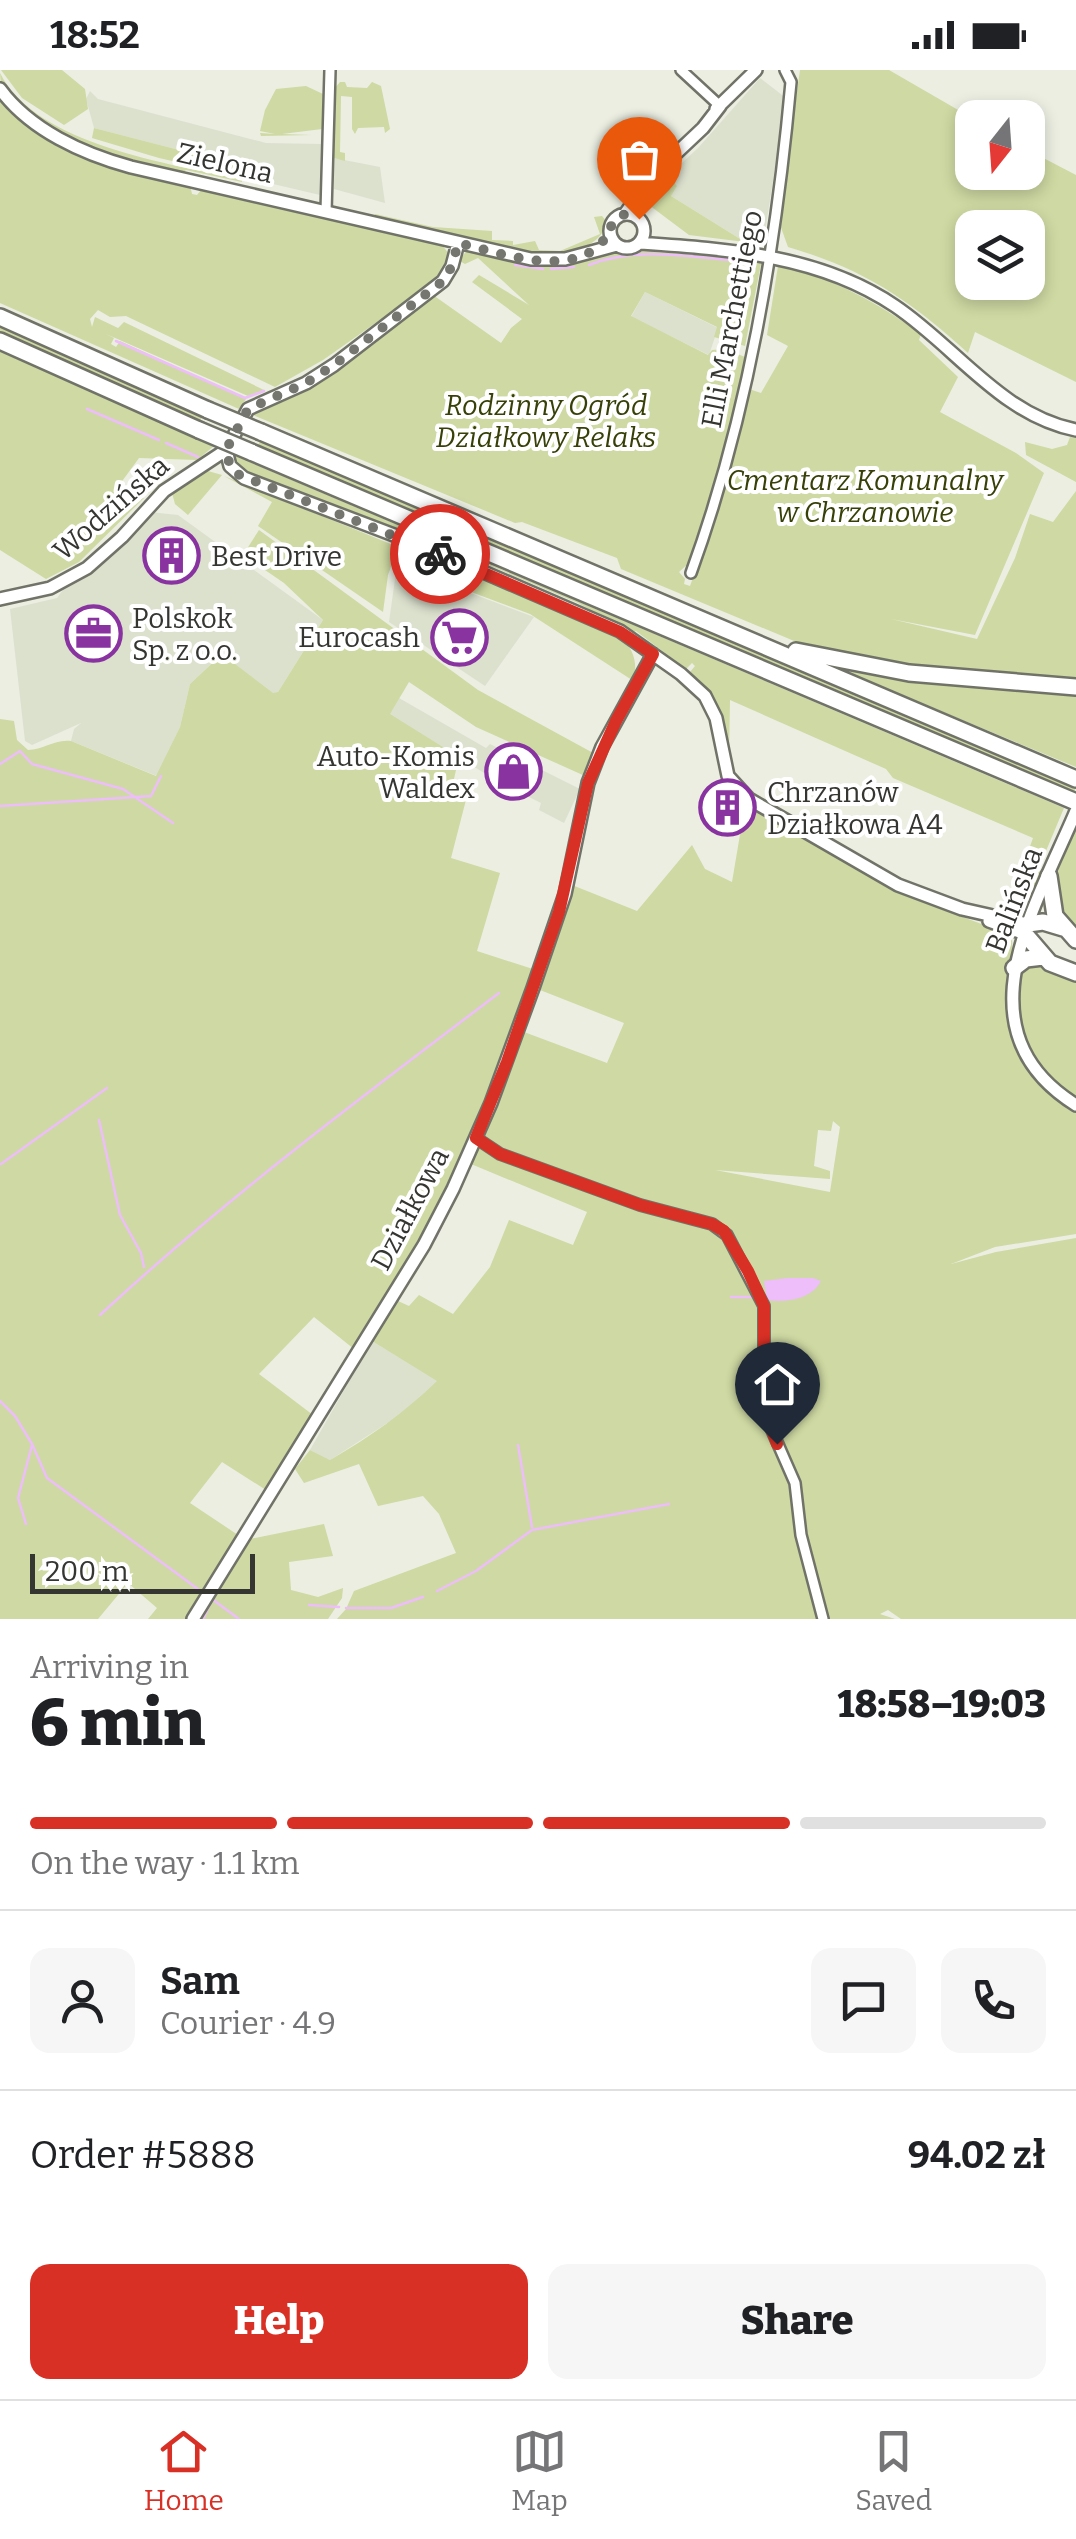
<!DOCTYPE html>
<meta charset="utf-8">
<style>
:root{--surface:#fff;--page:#f6f6f6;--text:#202124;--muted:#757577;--line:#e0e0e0;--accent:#d93025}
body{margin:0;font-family:Bitter,serif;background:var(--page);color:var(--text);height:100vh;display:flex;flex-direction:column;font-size:38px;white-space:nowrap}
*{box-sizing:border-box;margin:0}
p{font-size:32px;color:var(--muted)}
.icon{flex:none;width:55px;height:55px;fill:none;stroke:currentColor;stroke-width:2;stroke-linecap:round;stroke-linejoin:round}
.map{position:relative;height:1549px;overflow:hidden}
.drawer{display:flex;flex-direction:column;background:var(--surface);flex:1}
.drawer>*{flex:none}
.needle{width:65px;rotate:197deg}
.tools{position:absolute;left:955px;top:30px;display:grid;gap:20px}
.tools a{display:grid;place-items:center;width:90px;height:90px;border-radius:20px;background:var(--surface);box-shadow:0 5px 15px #0003;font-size:50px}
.scale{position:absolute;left:30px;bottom:25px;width:225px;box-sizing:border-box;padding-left:10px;border:5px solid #353632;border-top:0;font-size:28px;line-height:35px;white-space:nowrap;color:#353632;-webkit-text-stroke:8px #fff;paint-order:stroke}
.pin{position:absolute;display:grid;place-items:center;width:85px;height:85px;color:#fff;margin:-102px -42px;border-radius:50% 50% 50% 0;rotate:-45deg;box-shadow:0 0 10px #0007}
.pin .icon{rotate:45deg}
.courier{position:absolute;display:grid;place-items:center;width:100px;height:100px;margin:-50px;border:8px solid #d93025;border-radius:50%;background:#fff;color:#222;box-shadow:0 2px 12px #0007}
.head em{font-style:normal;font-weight:800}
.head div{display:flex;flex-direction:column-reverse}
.head{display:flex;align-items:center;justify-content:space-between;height:170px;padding:0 30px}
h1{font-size:65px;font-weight:800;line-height:75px}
.bar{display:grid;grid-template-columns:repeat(4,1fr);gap:15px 10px;align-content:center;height:120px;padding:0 30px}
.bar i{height:12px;border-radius:8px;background:var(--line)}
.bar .on{background:var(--accent)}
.bar p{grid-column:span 4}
.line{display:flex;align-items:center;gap:25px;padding:0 30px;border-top:2px solid var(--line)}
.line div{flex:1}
.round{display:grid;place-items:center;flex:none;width:105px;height:105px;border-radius:20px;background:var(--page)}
.cta{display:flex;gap:20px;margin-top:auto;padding:20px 30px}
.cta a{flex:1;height:115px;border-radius:20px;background:var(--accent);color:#fff;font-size:40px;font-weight:800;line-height:115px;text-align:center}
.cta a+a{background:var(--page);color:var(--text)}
.status{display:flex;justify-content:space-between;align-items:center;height:70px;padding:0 50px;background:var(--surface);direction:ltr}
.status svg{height:28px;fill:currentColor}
.menu{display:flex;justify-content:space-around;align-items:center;height:140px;border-top:2px solid var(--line);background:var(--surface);font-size:28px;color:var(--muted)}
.menu a{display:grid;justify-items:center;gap:5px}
.menu .on{color:var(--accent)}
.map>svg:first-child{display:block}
</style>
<div class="status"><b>18:52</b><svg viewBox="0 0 49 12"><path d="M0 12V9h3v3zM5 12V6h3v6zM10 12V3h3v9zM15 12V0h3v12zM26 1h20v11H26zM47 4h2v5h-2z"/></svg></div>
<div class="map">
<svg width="1076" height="1549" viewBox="0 0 1076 1549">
<rect width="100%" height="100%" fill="#ebeee1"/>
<!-- built -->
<path fill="#dce1ce" d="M 760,8 L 786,28 L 764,168 L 756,173 L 745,172 L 671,126 L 668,106 L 698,78 Z
M 90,21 L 98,29 L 266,73 L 321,74 L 322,122 L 320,125 L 243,107 L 236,95 L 94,58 L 86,29 Z
M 334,88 L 380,97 L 385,133 L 334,119 Z
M 645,222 L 718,258 L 709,285 L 631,247 Z
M 150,442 L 178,445 L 323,550 L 278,622 L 273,624 L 222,584 L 190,614 L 180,657 L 157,706 L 71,671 L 74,659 L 81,653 L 32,675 L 25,671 L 10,539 L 57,528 L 65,517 L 93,498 Z
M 397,495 L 534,547 L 485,616 L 389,552 Z
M 399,628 L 486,678 L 490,674 L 580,719 L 564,753 L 539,740 L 541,733 L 497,711 L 389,644 Z
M 372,1271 L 438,1311 L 406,1341 L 330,1390 L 310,1380 Z"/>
<!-- green -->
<path fill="#ced9a3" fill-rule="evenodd" d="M 1,0 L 62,0 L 85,19 L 88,39 L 64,55 L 22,28 Z
M 800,0 L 889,0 L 972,48 L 972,102 L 1028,102 L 1028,80 L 1076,105 L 1076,312 L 975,262 L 968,283 C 910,230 864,199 788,177 L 779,152 ZM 972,158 L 1028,158 L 1028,212 L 972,212 Z
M 0,3 C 37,76 170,93 242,110 L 242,112 L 186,100 L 181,104 C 131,92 76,80 34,48 C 22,39 12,26 1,15 Z
M 340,12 L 345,12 L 347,17 L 367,18 L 372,12 L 381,16 L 390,59 L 385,63 L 384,57 L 358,58 L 355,64 L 352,59 L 352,27 L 341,26 L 340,82 L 345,83 L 345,91 L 334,88 L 334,19 Z
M 306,16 L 323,24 L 322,59 L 282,64 L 312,65 L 261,66 L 260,63 L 275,64 L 260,61 L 265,40 L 276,19 Z
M 0,27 L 35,59 L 190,115 L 192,124 L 197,125 L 201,120 L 359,153 L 442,175 L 449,184 L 449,192 L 438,209 L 323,290 L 275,317 L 126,246 L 110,247 L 98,240 L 90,249 L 92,257 L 95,247 L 118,258 L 124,252 L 264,320 L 248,326 L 106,264 L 114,268 L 111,274 L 116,277 L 120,271 L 246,329 L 239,339 L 0,233 Z
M 94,58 L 237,95 L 243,107 L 159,88 L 92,68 Z
M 668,106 L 677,116 L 671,126 L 745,172 L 689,165 L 649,135 L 652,120 Z
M 375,144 L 433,157 L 492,161 L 492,170 L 513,171 L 513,175 L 535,171 L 539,180 L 560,181 L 600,164 L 594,147 L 602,146 L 607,152 C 590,218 421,160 374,149 Z
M 646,176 L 754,188 L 761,194 L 745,276 L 714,267 L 717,257 L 645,222 L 631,246 L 708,285 L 712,280 L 725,279 L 745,287 L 733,349 L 697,476 L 690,492 L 679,502 L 685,509 L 684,514 L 690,516 L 706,472 L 749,319 L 761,323 L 788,276 L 767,265 L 778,196 L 782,195 C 834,209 878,233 921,264 L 919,270 L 958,307 L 940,342 L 1016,383 L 1044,403 L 975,565 L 891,549 L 977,569 L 1015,488 L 1030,444 L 1053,452 L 1076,421 L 1076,609 L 910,594 L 799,573 L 621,499 L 617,488 L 522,452 L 515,453 L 253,345 L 297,325 L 367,277 L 433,225 L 501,273 L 511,258 L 522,249 L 472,212 L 479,205 L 529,235 L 478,188 L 465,194 L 458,190 L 466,182 L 553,195 L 613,179 L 628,182 Z
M 0,251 L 204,343 L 198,355 L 0,265 Z
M 0,279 L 214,376 L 197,390 L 139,388 L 120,414 L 144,428 L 79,492 L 46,509 L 0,480 Z
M 1070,367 L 1076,368 L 1076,412 L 1026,385 L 1025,372 L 1052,379 L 1067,375 Z
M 262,368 L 1076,713 L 1074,726 L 255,380 Z
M 233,385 L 1064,738 L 1038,800 L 1043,803 L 1028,836 L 1023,834 L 1016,840 L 1007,841 L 1033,768 L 893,708 L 886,699 L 730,630 L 729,685 C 723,647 721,629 690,602 L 695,596 L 692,593 L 686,599 L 636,561 L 631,563 L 578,533 L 430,470 L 378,455 L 242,402 L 233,393 Z
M 208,401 L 222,405 L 188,445 L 175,434 L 172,423 L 199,403 Z
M 224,406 L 398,477 L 388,505 L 383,542 L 258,456 L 272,432 Z
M 259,460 L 478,620 L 595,684 L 585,706 L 476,657 L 409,612 L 390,644 L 459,687 L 451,722 L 468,722 L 451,788 L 500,803 L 477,881 L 536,900 L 488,1026 L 438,1144 L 354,1279 L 314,1247 L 259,1304 L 313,1345 L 266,1420 L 222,1392 L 190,1433 L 238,1465 L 189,1549 L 148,1549 L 157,1538 L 128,1513 L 98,1549 L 0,1549 L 0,649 L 14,651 L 17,670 L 28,680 C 44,680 54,669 71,671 L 156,706 L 180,657 L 190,614 L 222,584 L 273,623 L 278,622 L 323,550 L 284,513 L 243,485 Z
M 412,477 C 448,492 611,552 627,574 C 635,584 638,599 632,610 L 530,544 L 423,504 L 404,494 L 408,479 Z
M 829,595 L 1076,621 L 1076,697 Z
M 745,735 L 907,826 L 1008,864 L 1012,871 C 1014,889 1006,907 1006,926 C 1005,978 1032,1018 1076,1043 L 1076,1164 L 995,1177 L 951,1194 L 996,1182 L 1076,1168 L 1076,1549 L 901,1549 L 888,1540 L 880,1544 L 895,1549 L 337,1549 L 346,1539 L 354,1521 L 456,1483 L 439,1444 L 423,1426 L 378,1436 L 359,1394 L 304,1413 L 295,1399 L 310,1380 L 330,1390 C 370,1367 404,1343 437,1311 L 372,1271 L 398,1231 L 409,1236 L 419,1225 L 453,1244 L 490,1197 L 509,1150 L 573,1175 L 587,1142 L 471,1094 L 480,1076 L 610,1123 L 482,1071 L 524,962 L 607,993 L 624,953 L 540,920 L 572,815 L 637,841 L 692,775 L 705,799 L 732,812 ZM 833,1051 L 840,1057 L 830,1122 L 715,1100 L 830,1109 L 830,1101 L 814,1096 L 818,1060 L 831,1061 Z
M 1076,759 L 1076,864 C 1041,828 1057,798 1076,759 Z
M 1039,892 L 1076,908 L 1076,1031 L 1038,999 L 1017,952 L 1019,901 L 1028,893 Z
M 324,1454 L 333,1486 L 289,1492 L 291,1520 L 318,1527 L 343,1518 L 342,1528 L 328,1549 L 198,1549 L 250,1469 Z"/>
<!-- water -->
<path fill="#edbefa" d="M 787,1208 L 813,1208 L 821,1211 C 812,1229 786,1233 767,1230 L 764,1211 Z"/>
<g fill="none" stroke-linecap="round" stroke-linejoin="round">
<!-- stream -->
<path stroke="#edbefa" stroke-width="2.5" d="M 515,195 L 543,199
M 589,195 C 636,176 690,187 739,191 L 753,196
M 551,199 L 574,197
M 116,271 L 245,328 L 264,321
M 87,339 L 159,370
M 166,373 L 198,387
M 0,694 L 20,681 L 32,694 L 123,719 L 173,753
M 0,736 L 151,726 L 161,706
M 99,1050 L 120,1145 L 141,1183 L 144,1197
M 472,1091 L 479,1075
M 1,1094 L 107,1018
M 435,1169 L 464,1109
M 731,1227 L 755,1227
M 100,1245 C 225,1129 363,1026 499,923
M 0,1331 L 15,1346 L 32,1374 L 47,1408 L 202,1522
M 518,1375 L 532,1457
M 26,1454 L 18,1428 L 32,1375
M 437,1521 L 476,1501 L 532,1460 L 669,1434
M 212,1529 L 239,1549
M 309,1535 L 339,1537
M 346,1538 L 391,1538 L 423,1527
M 203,1549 L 211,1532"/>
<defs>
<path id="street" d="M 681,0 L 720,36
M 326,142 L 330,0
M 691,503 C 748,346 776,178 791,12 L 785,0
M 476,1068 L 500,1084 L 640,1135 L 712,1154 L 727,1165 L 764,1236 L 764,1317 L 767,1349 L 795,1413 L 801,1465 L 823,1549"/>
<path id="secondary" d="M 0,19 C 30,60 83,84 131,97 L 531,189 L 565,189 L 617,175
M 716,39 L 756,0
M 625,144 L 651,107 L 703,58 L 720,36
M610 161a17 17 0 1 1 34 0a17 17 0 1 1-34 0Z
M 639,173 C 727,179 820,185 895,236 C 956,277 1001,345 1076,360
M 226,380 L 230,396 L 244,408 L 428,478 L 620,561 L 681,604 L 705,626 L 716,648 L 728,706 L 749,729 L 898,815 L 962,839 L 1028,854
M 0,529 L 50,518 L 87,498 L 122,467 L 164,421 L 226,380 L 248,339 L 306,313 L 334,295 L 443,211 L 452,196 L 458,173
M 1076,741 C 1035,838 957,961 1076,1035
M 989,851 L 1025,864
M 193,1549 L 424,1175 L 453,1119 L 491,1033 L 533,918 L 565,824 L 588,713 L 602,677 L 653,584"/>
<path id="highway" d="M 0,247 L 208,340
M 0,271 L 199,360
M 261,362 L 1076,709
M 251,382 L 1076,732
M 796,581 L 909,603 L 1076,617
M 1049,806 L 1055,846 L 1076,870
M 1028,854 L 1043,852 L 1063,858
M 1025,864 L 1050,893 L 1076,903
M 1014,898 L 1026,889 L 1043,887"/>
</defs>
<!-- street casing -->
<use href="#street" stroke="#717368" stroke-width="14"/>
<!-- secondary casing -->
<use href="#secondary" stroke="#717368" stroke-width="16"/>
<!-- highway casing -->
<use href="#highway" stroke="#717368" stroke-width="20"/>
<!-- street -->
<use href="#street" stroke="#fff" stroke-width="9"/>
<!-- secondary -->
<use href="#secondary" stroke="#fff" stroke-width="11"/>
<!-- highway -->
<use href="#highway" stroke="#fff" stroke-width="15"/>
<defs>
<path id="highway-bridge" d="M 208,340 L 261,362
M 199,360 L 251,382"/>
</defs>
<!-- highway-bridge casing -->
<use href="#highway-bridge" stroke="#717368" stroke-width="20" stroke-linecap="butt"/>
<!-- highway-bridge -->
<use href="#highway-bridge" stroke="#fff" stroke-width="15"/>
</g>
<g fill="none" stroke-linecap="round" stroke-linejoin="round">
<!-- done -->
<path stroke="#75766f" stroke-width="10" stroke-dasharray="0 18" d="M 440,484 L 237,404 L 230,396 L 226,380 L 248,339 L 306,313 L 334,295 L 443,211 L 452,196 L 458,173 C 497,182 547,201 585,185 C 595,180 603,171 610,164 C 610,147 624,139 639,149"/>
<!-- route -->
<path stroke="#d93025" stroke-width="12" d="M 440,484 L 620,562 L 653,584 L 616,651 L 588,713 L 559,842 L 507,992 L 476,1068 L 500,1084 L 640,1135 L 712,1154 L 724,1161 L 748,1201 L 764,1236 L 764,1316 L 768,1349 L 777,1374"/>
</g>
<!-- icons -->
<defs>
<symbol id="building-ring" viewBox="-11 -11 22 22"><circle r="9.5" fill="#fff" stroke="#8933a0" stroke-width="1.5"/><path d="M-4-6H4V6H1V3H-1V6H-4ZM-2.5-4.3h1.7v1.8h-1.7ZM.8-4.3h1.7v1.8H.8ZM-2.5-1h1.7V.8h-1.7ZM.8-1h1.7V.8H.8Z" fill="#8933a0"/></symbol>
<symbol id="office-ring" viewBox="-11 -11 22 22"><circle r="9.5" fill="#fff" stroke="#8933a0" stroke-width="1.5"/><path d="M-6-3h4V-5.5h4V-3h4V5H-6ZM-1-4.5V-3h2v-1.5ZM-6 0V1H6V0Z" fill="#8933a0"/></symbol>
<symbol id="supermarket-ring" viewBox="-11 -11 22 22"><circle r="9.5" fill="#fff" stroke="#8933a0" stroke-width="1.5"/><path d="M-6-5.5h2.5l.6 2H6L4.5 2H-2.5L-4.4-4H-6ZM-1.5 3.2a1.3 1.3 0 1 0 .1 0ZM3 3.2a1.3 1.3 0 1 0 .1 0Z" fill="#8933a0"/></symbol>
<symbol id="shop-ring" viewBox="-11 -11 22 22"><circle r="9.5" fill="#fff" stroke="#8933a0" stroke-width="1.5"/><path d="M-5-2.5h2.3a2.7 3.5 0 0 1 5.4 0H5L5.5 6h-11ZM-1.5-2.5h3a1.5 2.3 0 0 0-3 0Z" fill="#8933a0"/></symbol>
</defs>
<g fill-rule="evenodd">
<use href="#building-ring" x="140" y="454" width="63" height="63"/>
<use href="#office-ring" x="62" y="532" width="63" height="63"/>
<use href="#supermarket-ring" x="428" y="536" width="63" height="63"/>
<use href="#shop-ring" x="482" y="670" width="63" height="63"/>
<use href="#building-ring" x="696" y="706" width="63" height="63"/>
</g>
<g text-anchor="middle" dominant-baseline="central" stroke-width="8" stroke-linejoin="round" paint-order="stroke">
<!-- street labels -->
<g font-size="28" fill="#353632" stroke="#fff">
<text transform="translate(225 93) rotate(13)">Zielona</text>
<text transform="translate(732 249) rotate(-79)">Elli Marchettiego</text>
<text transform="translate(111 438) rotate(-41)">Wodzińska</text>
<text transform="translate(1014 830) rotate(-69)">Balińska</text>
<text transform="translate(410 1139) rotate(-62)">Działkowa</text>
</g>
<!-- park labels -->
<g font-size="28" font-style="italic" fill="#384008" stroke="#fff">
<text x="546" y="335">Rodzinny Ogród<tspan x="546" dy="32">Działkowy Relaks</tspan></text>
<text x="865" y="410">Cmentarz Komunalny<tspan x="865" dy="32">w Chrzanowie</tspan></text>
</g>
<!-- poi labels -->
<g font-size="28" fill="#353632" stroke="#fff" text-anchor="start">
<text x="211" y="486">Best Drive</text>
<text x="132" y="548">Polskok<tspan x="132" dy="32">Sp. z o.o.</tspan></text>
<text x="420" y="567" text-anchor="end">Eurocash</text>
<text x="475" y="686" text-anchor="end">Auto-Komis<tspan x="475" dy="32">Waldex</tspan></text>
<text x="767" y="722">Chrzanów<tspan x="767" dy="32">Działkowa A4</tspan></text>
</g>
</g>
</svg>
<div class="tools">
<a><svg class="needle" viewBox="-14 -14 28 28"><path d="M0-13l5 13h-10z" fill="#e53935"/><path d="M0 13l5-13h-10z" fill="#757577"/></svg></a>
<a><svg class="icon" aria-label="layers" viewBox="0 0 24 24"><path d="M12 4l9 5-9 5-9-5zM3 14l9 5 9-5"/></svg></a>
</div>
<div class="scale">200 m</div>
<div class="pin" style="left:639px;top:149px;background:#ea580c"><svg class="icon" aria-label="bag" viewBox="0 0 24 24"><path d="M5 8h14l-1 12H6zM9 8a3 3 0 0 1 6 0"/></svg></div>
<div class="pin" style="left:777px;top:1374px;background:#1f2937"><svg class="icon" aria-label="home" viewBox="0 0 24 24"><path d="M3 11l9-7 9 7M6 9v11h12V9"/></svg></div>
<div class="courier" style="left:440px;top:484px"><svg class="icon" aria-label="bike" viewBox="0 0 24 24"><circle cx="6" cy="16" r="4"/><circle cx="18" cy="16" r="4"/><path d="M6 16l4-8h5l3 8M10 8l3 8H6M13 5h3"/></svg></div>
</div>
<section class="drawer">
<div class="head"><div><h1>6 min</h1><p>Arriving in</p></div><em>18:58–19:03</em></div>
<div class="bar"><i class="on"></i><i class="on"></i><i class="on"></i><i></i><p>On the way · 1.1 km</p></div>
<div class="line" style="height:180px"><a class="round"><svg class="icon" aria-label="person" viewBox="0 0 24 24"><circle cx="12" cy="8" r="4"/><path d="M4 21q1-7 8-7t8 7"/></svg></a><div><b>Sam</b><p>Courier · 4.9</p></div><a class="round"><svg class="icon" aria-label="chat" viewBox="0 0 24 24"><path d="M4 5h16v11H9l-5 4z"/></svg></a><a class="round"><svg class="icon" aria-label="phone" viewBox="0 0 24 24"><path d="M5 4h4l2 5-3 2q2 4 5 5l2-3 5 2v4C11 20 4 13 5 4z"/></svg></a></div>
<div class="line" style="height:130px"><div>Order #5888</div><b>94.02 zł</b></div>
<div class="cta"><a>Help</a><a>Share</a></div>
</section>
<nav class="menu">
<a class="on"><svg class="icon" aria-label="home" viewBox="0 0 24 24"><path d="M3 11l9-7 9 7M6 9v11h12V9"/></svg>Home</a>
<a><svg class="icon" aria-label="map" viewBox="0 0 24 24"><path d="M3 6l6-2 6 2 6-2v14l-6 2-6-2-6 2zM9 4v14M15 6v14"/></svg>Map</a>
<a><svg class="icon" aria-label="saved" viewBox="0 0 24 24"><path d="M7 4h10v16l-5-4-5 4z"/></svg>Saved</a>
</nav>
